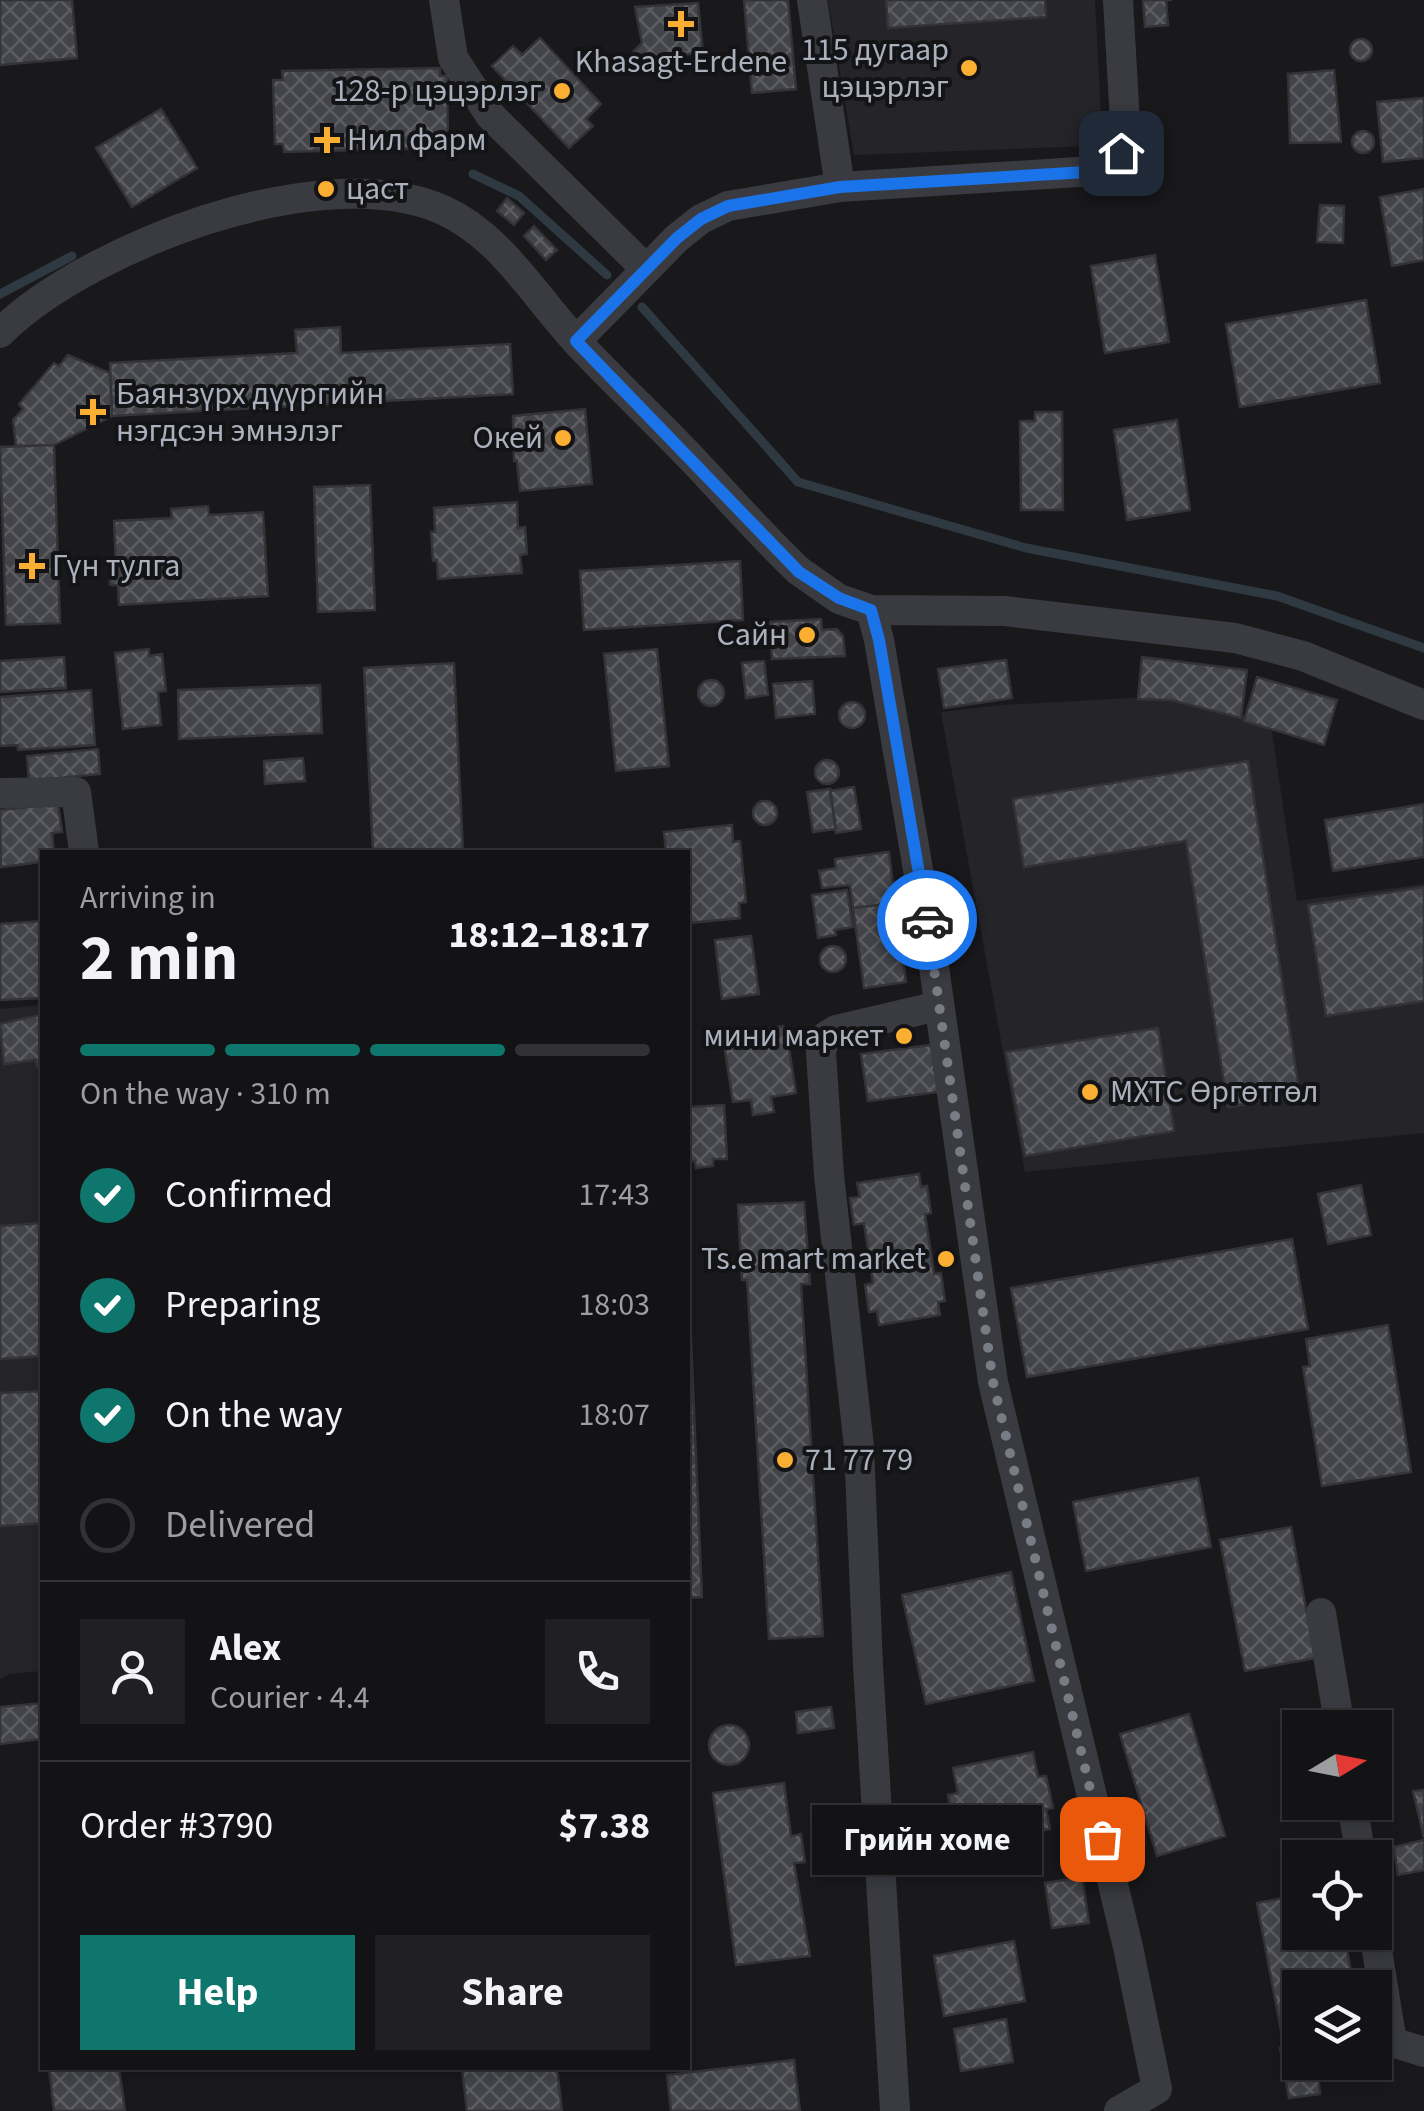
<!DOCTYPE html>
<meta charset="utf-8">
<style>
:root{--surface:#131315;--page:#202022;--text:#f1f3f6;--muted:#9d9ea0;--line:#323234;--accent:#0f766e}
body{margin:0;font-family:"Source Sans 3",sans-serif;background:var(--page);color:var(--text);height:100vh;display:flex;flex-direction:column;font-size:38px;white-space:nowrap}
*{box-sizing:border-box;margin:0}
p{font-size:32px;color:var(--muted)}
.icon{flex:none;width:55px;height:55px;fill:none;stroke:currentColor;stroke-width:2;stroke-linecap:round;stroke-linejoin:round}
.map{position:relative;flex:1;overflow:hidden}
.details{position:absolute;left:40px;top:850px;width:650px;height:1220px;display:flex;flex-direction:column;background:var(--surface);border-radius:0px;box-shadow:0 5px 15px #0003,0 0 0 2px var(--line)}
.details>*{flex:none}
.needle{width:65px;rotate:80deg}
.tools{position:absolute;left:1282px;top:1710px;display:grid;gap:20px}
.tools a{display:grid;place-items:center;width:110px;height:110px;border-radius:0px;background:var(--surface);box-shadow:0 5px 15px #0003,0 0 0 2px var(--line);font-size:50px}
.pin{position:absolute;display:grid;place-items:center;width:85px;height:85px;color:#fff;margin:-42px;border-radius:20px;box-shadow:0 5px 15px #0006}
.courier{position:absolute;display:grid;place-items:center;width:100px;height:100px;margin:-50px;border:8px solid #1a73e8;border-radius:50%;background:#fff;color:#222;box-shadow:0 2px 12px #0007}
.bubble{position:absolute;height:70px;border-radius:0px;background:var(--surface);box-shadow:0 5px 15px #0003,0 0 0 2px var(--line);font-size:32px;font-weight:700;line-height:70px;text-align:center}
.overview em{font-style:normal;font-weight:700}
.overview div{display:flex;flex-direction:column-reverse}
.overview{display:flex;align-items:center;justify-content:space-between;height:170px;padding:0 40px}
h1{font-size:65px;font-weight:700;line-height:75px}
.bar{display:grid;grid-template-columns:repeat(4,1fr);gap:15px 10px;align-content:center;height:120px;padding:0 40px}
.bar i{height:12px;border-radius:8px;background:var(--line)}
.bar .selected{background:var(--accent)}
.bar p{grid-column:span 4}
.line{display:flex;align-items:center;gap:25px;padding:0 40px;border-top:2px solid var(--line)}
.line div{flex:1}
.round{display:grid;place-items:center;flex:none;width:105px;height:105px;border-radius:0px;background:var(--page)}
ol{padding:0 40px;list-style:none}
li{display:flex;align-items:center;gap:30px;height:110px}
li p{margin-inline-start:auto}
li .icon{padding:10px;border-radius:50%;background:var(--accent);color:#fff;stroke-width:4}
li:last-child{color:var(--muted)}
li i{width:55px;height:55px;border:5px solid var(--line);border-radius:50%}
.cta{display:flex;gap:20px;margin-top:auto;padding:20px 40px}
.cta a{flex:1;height:115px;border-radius:0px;background:var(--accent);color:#fff;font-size:40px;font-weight:700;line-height:115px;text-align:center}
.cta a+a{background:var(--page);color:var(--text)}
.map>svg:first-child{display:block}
</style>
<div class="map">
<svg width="1424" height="2111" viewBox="0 0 1424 2111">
<defs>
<pattern id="building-cross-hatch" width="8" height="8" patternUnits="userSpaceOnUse" patternTransform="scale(2.5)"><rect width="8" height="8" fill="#434449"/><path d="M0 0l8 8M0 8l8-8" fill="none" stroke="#5b5d61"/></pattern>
</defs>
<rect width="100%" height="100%" fill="#19191c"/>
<!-- built -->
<path fill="#252529" d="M 828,0 L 1095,0 L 1102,135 L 1091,146 L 854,155 Z
M 1168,696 L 1244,715 L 1272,732 L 1297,901 L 1424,884 L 1424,1133 L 1025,1172 L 941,712 L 1001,705 Z
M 42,1005 L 42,1671 L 9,1674 L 0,1679 L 0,1009 Z"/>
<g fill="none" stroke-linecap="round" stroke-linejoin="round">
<!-- stream -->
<path stroke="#2e3941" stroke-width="9" d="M 473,174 L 519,196 L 607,275
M 0,294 L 72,256
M 642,307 L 798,482 L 1026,548 L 1277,596 L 1424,648"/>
</g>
<!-- building -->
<path fill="url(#building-cross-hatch)" stroke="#333338" stroke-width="2.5" d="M 0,0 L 72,0 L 77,58 L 0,65 Z
M 744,0 L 788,0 L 796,89 L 752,93 Z
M 886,0 L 1045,0 L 1046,17 L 888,28 Z
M 1143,0 L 1172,0 L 1166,0 L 1168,25 L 1145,27 Z
M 698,3 L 703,53 L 676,55 L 670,64 L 633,52 L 642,43 L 635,7 Z
M 540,38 L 601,104 L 586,119 L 593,126 L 569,148 L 492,66 L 513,46 L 522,55 Z
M1350 50a11 11 0 1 1 22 0a11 11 0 1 1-22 0Z
M 440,68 L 440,76 L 447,76 L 448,141 L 441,141 L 441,148 L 284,152 L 283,144 L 275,144 L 273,80 L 283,80 L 282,71 Z
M 1334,70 L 1341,142 L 1290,143 L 1288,74 Z
M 1424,98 L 1424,158 L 1383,162 L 1377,102 Z
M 161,109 L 197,168 L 132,207 L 96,148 Z
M1352 142a11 11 0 1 1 22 0a11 11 0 1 1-22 0Z
M 1424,189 L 1424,260 L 1392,266 L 1380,197 Z
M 507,198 L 524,213 L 514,225 L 497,211 Z
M 1320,205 L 1344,206 L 1343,243 L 1317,242 Z
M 534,226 L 557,250 L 546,260 L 524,236 Z
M 1155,255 L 1169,342 L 1105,353 L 1091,266 Z
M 1366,300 L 1380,383 L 1240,407 L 1226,324 Z
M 340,327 L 341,353 L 510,344 L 513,394 L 112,416 L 110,363 L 297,353 L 295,330 Z
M 68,355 L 110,373 L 112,416 L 54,445 L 16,446 L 13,420 L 23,409 L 19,404 L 54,363 L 59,366 Z
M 585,409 L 592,484 L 520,491 L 517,461 L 514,461 L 513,416 Z
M 1035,412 L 1062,412 L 1063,510 L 1021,510 L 1020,421 L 1035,421 Z
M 1177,420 L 1190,510 L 1127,520 L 1114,430 Z
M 54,445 L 60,623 L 6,625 L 0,447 Z
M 370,485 L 375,610 L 318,612 L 314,487 Z
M 517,502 L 518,528 L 525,527 L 527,554 L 520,555 L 522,573 L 438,579 L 437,560 L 433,561 L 431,532 L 435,532 L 434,508 Z
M 208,506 L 209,515 L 263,512 L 268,596 L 119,605 L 118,585 L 110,585 L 109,568 L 116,568 L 114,521 L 172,518 L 171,509 Z
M 740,561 L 743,620 L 584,630 L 580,571 Z
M 821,619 L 822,630 L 837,629 L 843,636 L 845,656 L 772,659 L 770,622 Z
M 149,649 L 149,656 L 162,654 L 166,691 L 158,692 L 161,725 L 123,729 L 115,653 Z
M 657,649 L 669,766 L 616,771 L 604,654 Z
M 64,657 L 66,688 L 0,692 L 0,661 Z
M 1142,657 L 1247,670 L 1241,718 L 1171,700 L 1138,699 Z
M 1006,660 L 1012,698 L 944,708 L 938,669 Z
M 764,661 L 768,695 L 746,698 L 742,663 Z
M 454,663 L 463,852 L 373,852 L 364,668 Z
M 1257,677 L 1337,700 L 1324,745 L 1244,721 Z
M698 693a13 13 0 1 1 26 0a13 13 0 1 1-26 0Z
M 812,681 L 815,714 L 776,718 L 773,684 Z
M 320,685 L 322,733 L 179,739 L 178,690 Z
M 91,690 L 95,745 L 18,750 L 18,745 L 0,746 L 0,697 Z
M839 715a13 13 0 1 1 26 0a13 13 0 1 1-26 0Z
M 98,749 L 100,774 L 29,781 L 27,756 Z
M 303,758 L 305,781 L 265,784 L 264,761 Z
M815 772a12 12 0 1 1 24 0a12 12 0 1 1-24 0Z
M 1248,761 L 1300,1096 L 1228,1107 L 1186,841 L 1024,867 L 1013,799 Z
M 854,787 L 861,829 L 836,833 L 830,791 Z
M 830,789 L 836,829 L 813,832 L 807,792 Z
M753 813a12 12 0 1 1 24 0a12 12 0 1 1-24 0Z
M 58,804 L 62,832 L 52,833 L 54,852 L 42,852 L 42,862 L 1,867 L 0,810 Z
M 1424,804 L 1424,857 L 1333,871 L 1325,820 Z
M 732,825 L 733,842 L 740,841 L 746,902 L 739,903 L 740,918 L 688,923 L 688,852 L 666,852 L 664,832 Z
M 889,852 L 895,903 L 853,908 L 850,885 L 822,888 L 819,871 L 836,868 L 835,859 Z
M 1424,887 L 1424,1001 L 1326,1016 L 1308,905 Z
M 847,890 L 853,927 L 835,930 L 836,935 L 818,938 L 812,895 Z
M 895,903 L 906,982 L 864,988 L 853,908 Z
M 42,921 L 42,998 L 0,1000 L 0,924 Z
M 751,936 L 759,994 L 722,999 L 715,940 Z
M820 959a13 13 0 1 1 26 0a13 13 0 1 1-26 0Z
M 39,1015 L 42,1018 L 42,1066 L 37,1067 L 36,1060 L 4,1064 L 0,1024 Z
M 783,1026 L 786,1029 L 796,1093 L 771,1097 L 774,1112 L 753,1115 L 751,1100 L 733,1102 L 723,1038 L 731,1037 L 731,1034 Z
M 1158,1028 L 1174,1131 L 1025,1156 L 1006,1052 Z
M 931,1045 L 938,1092 L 868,1101 L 861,1054 Z
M 724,1105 L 727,1159 L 713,1159 L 713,1166 L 696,1168 L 695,1161 L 688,1161 L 688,1107 Z
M 919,1174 L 921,1187 L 927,1186 L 931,1213 L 925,1214 L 934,1274 L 941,1273 L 945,1301 L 938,1302 L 940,1315 L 879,1325 L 877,1311 L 869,1312 L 865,1285 L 873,1283 L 864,1223 L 854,1225 L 850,1198 L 860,1197 L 857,1183 Z
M 1361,1185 L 1371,1235 L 1328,1244 L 1318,1194 Z
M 804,1202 L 810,1284 L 801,1284 L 823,1636 L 769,1639 L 747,1280 L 742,1280 L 738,1205 Z
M 42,1223 L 42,1356 L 0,1359 L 0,1226 Z
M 1292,1239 L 1308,1329 L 1027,1377 L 1011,1288 Z
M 688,1268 L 702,1597 L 688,1598 Z
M 1388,1325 L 1411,1472 L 1322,1486 L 1303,1367 L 1310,1366 L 1306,1339 Z
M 42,1391 L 42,1523 L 0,1526 L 0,1393 Z
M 1198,1478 L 1211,1547 L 1086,1571 L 1073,1502 Z
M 1291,1527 L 1315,1658 L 1245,1671 L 1220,1540 Z
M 1011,1572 L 1034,1681 L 926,1704 L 902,1595 Z
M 42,1703 L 42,1739 L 0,1744 L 0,1707 Z
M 831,1707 L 834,1728 L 798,1733 L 796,1712 Z
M 1189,1714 L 1225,1836 L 1157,1856 L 1120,1734 Z
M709 1745a20 20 0 1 1 40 0a20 20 0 1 1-40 0Z
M 1033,1752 L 1038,1777 L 1046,1776 L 1053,1808 L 1046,1809 L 1050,1829 L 986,1841 L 984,1831 L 966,1834 L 964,1819 L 953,1821 L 948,1795 L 958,1793 L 953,1768 Z
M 784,1783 L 791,1836 L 801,1834 L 805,1862 L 794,1863 L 810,1956 L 736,1965 L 713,1793 Z
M 1424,1790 L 1424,1838 L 1413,1791 Z
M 1424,1840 L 1424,1870 L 1398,1875 L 1394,1847 Z
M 1082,1877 L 1089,1923 L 1052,1928 L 1045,1883 Z
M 1300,1895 L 1300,1932 L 1344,1932 L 1354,1988 L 1300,1988 L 1300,2027 L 1281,2031 L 1257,1903 Z
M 1014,1941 L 1025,2001 L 944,2016 L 934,1956 Z
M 1006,2019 L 1013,2062 L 961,2071 L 954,2029 Z
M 1300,2044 L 1300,2062 L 1327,2062 L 1328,2069 L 1318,2071 L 1320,2094 L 1289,2098 L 1280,2048 Z
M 794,2060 L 800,2111 L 671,2111 L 667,2075 Z
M 49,2068 L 119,2068 L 125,2111 L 54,2111 Z
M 462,2068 L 557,2068 L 562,2111 L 467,2111 Z"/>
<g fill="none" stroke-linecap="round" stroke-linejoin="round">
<!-- minor -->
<path stroke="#3a3b41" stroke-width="30" d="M 444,0 L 453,58 L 490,115 L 646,269
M 812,0 L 840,187
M 0,333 C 50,283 138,242 205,220 C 274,198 374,179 443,210 C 501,236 535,297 577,342 C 615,383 656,421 694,461 C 729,498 762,536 799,571 L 839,599 L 871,610 L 879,640 L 931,946 L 993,1382 L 1128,1947 L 1157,2089 L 1119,2111
M 576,341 L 677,238 L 701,219 L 728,206 L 840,187 L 1078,172 C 1103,170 1117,163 1126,140 L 1118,0
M 871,610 L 1005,611 L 1235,638 L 1303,656 L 1424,705
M 0,793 L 76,792 L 84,852
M 1321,1613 L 1340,1728
M 1352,1802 L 1361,1858
M 1374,1932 L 1392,2042 L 1424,2052
M 895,2111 L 868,1665 L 859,1447 L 829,1175 L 821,1052 L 825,1037 L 836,1030 L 938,1006"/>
</g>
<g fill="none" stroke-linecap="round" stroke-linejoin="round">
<!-- done -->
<path stroke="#787c84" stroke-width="10" stroke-dasharray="0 18" d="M 927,920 L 993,1382 L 1102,1839"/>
<!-- route -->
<path stroke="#1a73e8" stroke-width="12" d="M 927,920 L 879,640 L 871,610 L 839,598 L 799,572 L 576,341 L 677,238 L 701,219 L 728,206 L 840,187 L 1086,172 L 1107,166 L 1121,153"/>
</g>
<!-- markers -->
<g fill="#fbaf32" stroke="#141417" stroke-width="4">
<path d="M676 9h10v10h10v10h-10v10h-10v-10h-10v-10h10z"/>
<circle cx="969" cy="68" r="10"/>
<circle cx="562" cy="91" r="10"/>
<path d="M322 125h10v10h10v10h-10v10h-10v-10h-10v-10h10z"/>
<circle cx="326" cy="189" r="10"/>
<path d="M88 397h10v10h10v10h-10v10h-10v-10h-10v-10h10z"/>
<circle cx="563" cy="438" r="10"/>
<path d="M27 551h10v10h10v10h-10v10h-10v-10h-10v-10h10z"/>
<circle cx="807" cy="635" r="10"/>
<circle cx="904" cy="1036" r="10"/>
<circle cx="1090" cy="1092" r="10"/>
<circle cx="946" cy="1259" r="10"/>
<circle cx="785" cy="1460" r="10"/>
</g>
<g text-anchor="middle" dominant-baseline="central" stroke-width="8" stroke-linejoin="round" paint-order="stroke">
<!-- poi labels -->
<g font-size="32" fill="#abb1bc" stroke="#141417" text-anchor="end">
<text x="949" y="50">115 дугаар<tspan x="949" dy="37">цэцэрлэг</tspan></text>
<text x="681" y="62" text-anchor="middle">Khasagt-Erdene</text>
<text x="542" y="91">128-р цэцэрлэг</text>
<text x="347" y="140" text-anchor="start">Нил фарм</text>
<text x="346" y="189" text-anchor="start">цаст</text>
<text x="116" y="394" text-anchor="start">Баянзүрх дүүргийн<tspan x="116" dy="37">нэгдсэн эмнэлэг</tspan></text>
<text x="543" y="438">Окей</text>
<text x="52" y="566" text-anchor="start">Гүн тулга</text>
<text x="787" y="635">Сайн</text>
<text x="884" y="1036">мини маркет</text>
<text x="1110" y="1092" text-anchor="start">МХТС Өргөтгөл</text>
<text x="926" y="1259">Ts.e mart market</text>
<text x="805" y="1460" text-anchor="start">71 77 79</text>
</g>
</g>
</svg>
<div class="tools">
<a><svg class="needle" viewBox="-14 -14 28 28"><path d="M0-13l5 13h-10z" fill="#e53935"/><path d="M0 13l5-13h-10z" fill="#9d9ea0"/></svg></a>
<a><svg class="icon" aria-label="locate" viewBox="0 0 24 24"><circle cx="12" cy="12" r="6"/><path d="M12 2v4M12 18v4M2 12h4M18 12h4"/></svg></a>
<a><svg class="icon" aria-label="layers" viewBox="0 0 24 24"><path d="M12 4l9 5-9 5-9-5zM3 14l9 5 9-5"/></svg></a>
</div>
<div class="pin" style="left:1102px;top:1839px;background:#ea580c"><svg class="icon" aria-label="bag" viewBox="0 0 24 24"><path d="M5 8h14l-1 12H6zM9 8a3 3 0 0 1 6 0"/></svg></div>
<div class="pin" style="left:1121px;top:153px;background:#1f2937"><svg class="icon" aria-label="home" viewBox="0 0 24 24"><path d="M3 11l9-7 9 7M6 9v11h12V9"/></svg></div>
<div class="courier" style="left:927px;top:920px"><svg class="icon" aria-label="car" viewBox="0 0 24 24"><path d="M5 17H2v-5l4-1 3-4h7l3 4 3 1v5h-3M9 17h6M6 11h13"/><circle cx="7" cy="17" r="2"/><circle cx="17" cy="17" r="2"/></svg></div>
<div class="bubble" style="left:812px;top:1805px;width:230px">Грийн хоме</div>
<section class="details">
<div class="overview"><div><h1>2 min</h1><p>Arriving in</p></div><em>18:12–18:17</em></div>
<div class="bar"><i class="selected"></i><i class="selected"></i><i class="selected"></i><i></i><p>On the way · 310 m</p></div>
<ol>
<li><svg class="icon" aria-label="check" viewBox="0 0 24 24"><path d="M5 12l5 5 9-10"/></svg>Confirmed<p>17:43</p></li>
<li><svg class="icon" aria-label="check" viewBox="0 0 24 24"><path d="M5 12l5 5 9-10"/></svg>Preparing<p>18:03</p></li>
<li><svg class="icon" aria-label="check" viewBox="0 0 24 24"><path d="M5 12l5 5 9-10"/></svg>On the way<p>18:07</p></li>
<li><i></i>Delivered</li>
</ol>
<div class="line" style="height:180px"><a class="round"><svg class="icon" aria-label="person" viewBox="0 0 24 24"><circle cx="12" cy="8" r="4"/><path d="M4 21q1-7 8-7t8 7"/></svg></a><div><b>Alex</b><p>Courier · 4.4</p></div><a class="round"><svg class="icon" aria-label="phone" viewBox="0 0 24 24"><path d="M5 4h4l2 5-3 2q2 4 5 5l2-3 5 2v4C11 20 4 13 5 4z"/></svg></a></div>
<div class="line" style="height:130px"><div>Order #3790</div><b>$7.38</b></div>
<div class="cta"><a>Help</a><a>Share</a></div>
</section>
</div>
